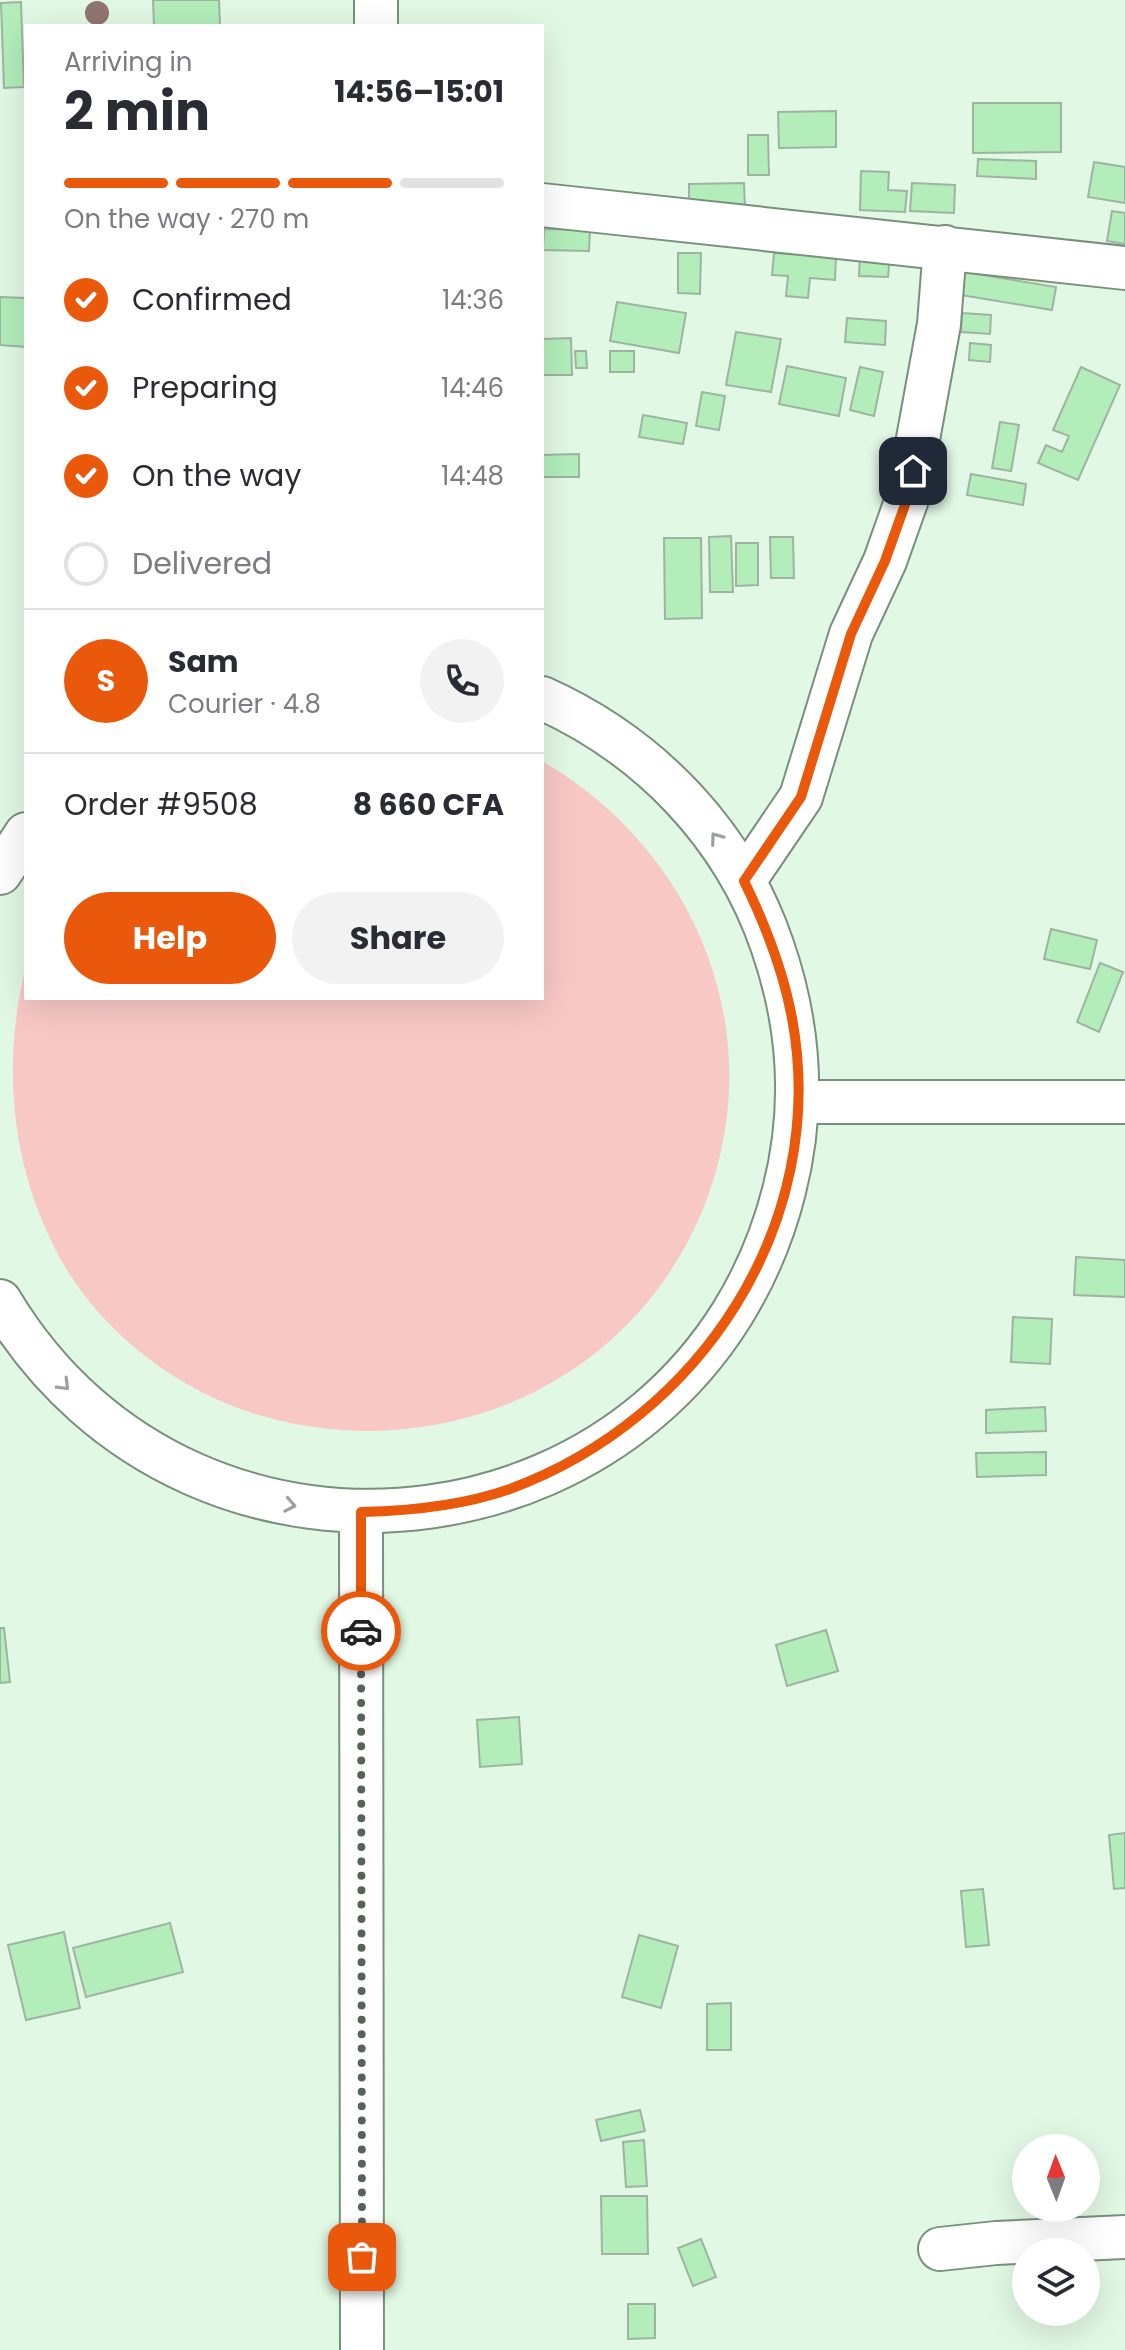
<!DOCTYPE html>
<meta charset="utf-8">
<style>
:root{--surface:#fff;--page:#f2f2f3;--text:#2b2b33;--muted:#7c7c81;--line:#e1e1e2;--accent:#ea580c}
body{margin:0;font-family:Poppins,sans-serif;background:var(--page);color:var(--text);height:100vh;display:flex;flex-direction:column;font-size:30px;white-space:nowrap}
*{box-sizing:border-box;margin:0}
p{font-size:26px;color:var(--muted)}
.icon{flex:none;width:44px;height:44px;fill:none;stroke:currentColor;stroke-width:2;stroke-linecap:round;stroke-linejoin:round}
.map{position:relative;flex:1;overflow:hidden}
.side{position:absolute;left:24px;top:24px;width:520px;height:976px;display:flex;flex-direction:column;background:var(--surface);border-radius:0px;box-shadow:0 8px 32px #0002}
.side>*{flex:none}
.needle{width:52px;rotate:359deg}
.tools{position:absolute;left:1012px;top:2134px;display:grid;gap:16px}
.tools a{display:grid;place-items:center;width:88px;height:88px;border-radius:50%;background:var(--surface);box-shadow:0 8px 32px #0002;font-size:40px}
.pin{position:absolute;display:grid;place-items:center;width:68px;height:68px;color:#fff;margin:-34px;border-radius:16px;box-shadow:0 4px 12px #0006}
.courier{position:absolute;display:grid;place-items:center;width:80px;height:80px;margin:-40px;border:6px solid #ea580c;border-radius:50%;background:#fff;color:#222;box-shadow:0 2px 10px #0007}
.head em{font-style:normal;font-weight:700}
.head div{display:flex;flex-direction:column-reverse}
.head{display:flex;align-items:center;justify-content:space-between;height:136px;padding:0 40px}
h1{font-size:52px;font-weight:700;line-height:60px}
.bar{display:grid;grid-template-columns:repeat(4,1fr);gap:12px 8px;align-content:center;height:96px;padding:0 40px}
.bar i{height:10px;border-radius:6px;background:var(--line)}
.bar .current{background:var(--accent)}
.bar p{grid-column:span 4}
.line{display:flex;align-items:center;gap:20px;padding:0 40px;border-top:2px solid var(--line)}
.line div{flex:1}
.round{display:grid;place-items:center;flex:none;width:84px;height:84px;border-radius:42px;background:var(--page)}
ol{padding:0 40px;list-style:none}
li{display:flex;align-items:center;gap:24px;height:88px}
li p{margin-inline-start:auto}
li .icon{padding:8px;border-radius:50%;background:var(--accent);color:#fff;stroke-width:4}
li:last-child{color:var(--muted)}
li i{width:44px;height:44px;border:4px solid var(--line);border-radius:50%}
.primary-button{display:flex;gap:16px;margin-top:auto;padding:16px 40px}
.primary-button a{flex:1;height:92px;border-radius:48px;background:var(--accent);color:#fff;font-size:32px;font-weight:700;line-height:92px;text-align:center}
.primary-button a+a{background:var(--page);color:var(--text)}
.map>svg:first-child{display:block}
</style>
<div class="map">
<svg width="1125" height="2350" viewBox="0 0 1125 2350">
<rect width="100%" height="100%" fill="#e1f8e4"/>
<!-- green -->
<path fill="#f8c8c5" d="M 542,761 C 685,844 762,1008 716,1171 C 660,1368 459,1470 266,1417 C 187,1396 110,1340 67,1270 C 12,1179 0,1069 26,966 L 26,998 L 542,998 Z"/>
<!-- building -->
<path fill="#b2edba" stroke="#9eb4a1" stroke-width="2" d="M 153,0 L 219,0 L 220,26 L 154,26 Z
M 21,2 L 24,87 L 4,88 L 1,3 Z
M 973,103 L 1061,103 L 1061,152 L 973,153 Z
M 836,111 L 836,147 L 779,148 L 778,112 Z
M 748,135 L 768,135 L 769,175 L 748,175 Z
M 978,159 L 1036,161 L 1036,179 L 977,176 Z
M 1094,162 L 1125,167 L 1125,203 L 1088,197 Z
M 861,171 L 889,172 L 888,190 L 907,191 L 905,212 L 860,210 Z
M 744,183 L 745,207 L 689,208 L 689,184 Z
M 912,183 L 955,185 L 954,213 L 910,211 Z
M 1112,211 L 1125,213 L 1125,244 L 1107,241 Z
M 544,229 L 590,230 L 589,251 L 543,250 Z
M 860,252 L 890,254 L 888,277 L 859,276 Z
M 678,253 L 701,253 L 700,294 L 678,293 Z
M 774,253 L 836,257 L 835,280 L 810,278 L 808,298 L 786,296 L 788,276 L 772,275 Z
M 965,272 L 1056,287 L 1052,310 L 961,295 Z
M 0,297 L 26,298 L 26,347 L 0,345 Z
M 617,302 L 686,313 L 679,353 L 610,341 Z
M 962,313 L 991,315 L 990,334 L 961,332 Z
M 847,318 L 886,321 L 885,345 L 845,342 Z
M 736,332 L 781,339 L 771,392 L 726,385 Z
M 571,338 L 572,375 L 542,375 L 542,339 Z
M 970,343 L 991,345 L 990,362 L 969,360 Z
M 575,351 L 586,351 L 587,368 L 576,368 Z
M 610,351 L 634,351 L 634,372 L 610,372 Z
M 787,366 L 846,378 L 839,416 L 779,404 Z
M 860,367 L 883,372 L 874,416 L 850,410 Z
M 1081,367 L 1120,385 L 1078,480 L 1038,463 L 1046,445 L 1062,452 L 1069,436 L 1053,430 Z
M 702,392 L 725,396 L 719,430 L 696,426 Z
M 643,415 L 687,423 L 683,444 L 639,437 Z
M 1000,422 L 1019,425 L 1011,471 L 992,468 Z
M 579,454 L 579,477 L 542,477 L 542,455 Z
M 971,474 L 1026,484 L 1023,505 L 967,495 Z
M 731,536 L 733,592 L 710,592 L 709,537 Z
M 770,537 L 793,537 L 794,578 L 771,578 Z
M 664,538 L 701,538 L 702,618 L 665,619 Z
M 736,543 L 758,543 L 758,585 L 736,586 Z
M 1051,929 L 1097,940 L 1090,969 L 1044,959 Z
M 1100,963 L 1123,972 L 1099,1032 L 1077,1022 Z
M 1076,1257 L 1125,1260 L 1125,1297 L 1074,1295 Z
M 1013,1317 L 1052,1319 L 1050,1364 L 1011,1362 Z
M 1045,1407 L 1046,1431 L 986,1433 L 986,1410 Z
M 1046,1452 L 1046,1475 L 977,1477 L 976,1453 Z
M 0,1628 L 4,1628 L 10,1682 L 0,1683 Z
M 826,1630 L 838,1671 L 787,1686 L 776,1645 Z
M 519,1717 L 522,1764 L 480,1767 L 477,1720 Z
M 1125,1833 L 1125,1888 L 1114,1889 L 1109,1835 Z
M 983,1889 L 989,1945 L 966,1947 L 961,1891 Z
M 170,1923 L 183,1972 L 86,1997 L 73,1948 Z
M 64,1932 L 80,2008 L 26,2020 L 8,1945 Z
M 639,1935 L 678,1946 L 661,2008 L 622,1997 Z
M 731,2003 L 731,2050 L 707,2050 L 707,2004 Z
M 640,2110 L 645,2131 L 601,2141 L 596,2120 Z
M 644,2140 L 647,2186 L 626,2187 L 623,2142 Z
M 601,2196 L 647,2196 L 648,2254 L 602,2254 Z
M 701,2239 L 716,2277 L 693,2286 L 678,2248 Z
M 628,2304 L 655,2304 L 655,2338 L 628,2339 Z"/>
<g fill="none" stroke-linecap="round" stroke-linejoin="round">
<defs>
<path id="minor" d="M 376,0 L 376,26
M 542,205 L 1125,268
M 0,873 L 26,834
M 744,881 L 801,797 L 851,634 L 885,561 L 907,499 L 939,324 L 945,247
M 797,1102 L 1125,1102
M 0,1301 C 195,1627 690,1560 784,1191 C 805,1109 800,1025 772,945 C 734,834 649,746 542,698
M 361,1512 L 362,2350
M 940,2249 L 996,2243 L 1125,2237"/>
</defs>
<!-- minor casing -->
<use href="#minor" stroke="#7a8f7c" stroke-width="46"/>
<!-- minor -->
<use href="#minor" stroke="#fff" stroke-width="42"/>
</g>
<!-- trees -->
<circle fill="#917670" cx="97" cy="13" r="12"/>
<!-- one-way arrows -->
<defs><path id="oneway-chevron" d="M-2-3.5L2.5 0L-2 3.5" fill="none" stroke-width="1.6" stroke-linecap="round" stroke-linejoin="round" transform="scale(2)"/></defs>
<g stroke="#9da19e">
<use href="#oneway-chevron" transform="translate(716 838) rotate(-126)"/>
<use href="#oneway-chevron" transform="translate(64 1385) rotate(45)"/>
<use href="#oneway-chevron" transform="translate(290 1505) rotate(11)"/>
</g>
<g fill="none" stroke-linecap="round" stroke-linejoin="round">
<!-- done -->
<path stroke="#566358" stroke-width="8" stroke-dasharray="0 14.4" d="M 361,1631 L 362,2257"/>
<!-- route -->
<path stroke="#ea580c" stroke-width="10" d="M 361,1631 L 361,1512 C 411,1511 462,1506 510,1489 C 700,1419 830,1223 792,1018 C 783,970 766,926 744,881 L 801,797 L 851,634 L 885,561 L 907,499 L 913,471"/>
</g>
</svg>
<div class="tools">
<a><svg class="needle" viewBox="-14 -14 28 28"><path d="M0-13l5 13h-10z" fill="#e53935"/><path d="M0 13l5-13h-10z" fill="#7c7c81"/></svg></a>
<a><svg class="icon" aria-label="layers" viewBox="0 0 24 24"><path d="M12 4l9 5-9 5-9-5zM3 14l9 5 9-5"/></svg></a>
</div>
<div class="pin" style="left:362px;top:2257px;background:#ea580c"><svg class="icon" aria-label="bag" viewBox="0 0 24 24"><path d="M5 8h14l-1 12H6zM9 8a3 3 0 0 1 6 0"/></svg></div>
<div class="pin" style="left:913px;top:471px;background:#1f2937"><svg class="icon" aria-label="home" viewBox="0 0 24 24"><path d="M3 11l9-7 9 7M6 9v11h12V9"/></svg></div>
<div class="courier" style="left:361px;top:1631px"><svg class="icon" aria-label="car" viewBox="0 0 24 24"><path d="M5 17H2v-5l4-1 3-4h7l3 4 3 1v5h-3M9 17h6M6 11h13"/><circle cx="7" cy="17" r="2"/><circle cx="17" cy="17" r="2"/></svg></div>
<section class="side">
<div class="head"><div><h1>2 min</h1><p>Arriving in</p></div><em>14:56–15:01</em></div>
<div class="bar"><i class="current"></i><i class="current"></i><i class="current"></i><i></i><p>On the way · 270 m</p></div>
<ol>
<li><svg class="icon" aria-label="check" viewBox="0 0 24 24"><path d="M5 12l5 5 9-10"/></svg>Confirmed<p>14:36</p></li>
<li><svg class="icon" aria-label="check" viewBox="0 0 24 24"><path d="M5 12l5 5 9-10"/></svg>Preparing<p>14:46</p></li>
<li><svg class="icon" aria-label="check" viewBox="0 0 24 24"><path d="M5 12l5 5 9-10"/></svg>On the way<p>14:48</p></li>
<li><i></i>Delivered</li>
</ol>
<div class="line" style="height:144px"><b class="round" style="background:var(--accent);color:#fff">S</b><div><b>Sam</b><p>Courier · 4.8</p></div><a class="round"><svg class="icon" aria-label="phone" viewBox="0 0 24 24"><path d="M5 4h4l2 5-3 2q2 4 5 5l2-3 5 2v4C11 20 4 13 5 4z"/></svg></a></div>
<div class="line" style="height:104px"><div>Order #9508</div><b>8 660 CFA</b></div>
<div class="primary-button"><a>Help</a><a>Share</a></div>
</section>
</div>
